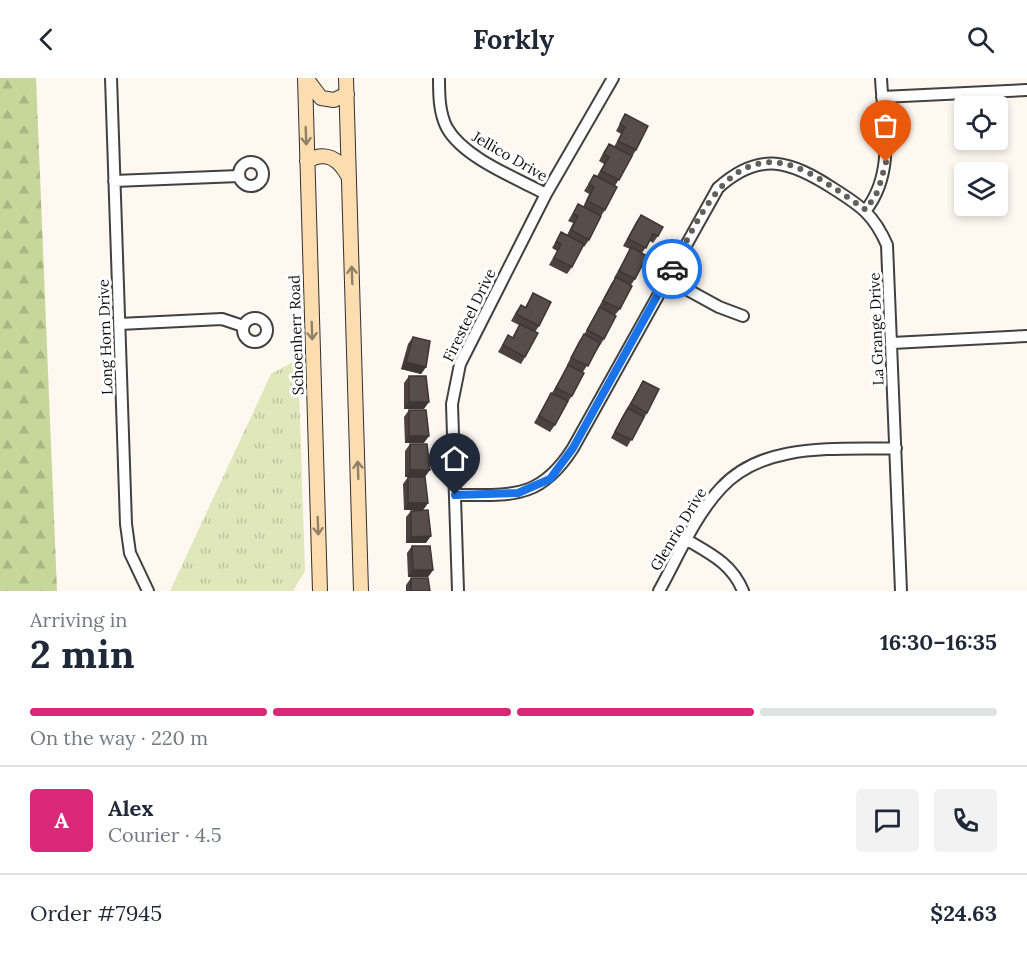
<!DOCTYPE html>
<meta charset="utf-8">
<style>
:root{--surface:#fff;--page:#f2f2f3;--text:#1f2937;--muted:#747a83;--line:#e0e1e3;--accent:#db2777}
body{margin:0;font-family:Lora,serif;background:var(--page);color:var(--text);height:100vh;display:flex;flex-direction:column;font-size:22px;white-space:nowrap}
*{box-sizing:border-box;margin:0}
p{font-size:20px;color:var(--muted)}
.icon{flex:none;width:33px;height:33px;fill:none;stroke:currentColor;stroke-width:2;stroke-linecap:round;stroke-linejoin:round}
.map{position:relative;height:513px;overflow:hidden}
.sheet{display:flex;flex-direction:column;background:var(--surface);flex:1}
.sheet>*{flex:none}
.buttons{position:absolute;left:954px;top:18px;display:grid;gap:12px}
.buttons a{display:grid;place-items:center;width:54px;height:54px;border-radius:6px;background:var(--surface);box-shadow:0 3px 9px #0003;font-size:30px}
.pin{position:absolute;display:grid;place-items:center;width:51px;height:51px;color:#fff;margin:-62px -26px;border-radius:50% 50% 50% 0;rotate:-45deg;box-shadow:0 0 6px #0007}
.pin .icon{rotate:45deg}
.courier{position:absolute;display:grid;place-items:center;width:60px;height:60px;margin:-30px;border:4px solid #1a73e8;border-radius:50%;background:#fff;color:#222;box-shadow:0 2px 8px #0007}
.headline em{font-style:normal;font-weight:700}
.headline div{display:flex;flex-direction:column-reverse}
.headline{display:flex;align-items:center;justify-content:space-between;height:102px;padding:0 30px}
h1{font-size:39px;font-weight:700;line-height:45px}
.bar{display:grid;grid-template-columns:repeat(4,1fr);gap:9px 6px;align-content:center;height:72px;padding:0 30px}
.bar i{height:8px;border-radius:4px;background:var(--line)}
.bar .current{background:var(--accent)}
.bar p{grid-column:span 4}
.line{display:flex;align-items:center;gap:15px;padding:0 30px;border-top:2px solid var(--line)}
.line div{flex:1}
.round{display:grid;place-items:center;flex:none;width:63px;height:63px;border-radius:6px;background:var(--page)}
header{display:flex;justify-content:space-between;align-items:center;height:78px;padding:0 30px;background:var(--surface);font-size:27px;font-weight:700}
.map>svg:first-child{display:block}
</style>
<header><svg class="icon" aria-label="back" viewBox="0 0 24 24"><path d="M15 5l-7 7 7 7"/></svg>Forkly<svg class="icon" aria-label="search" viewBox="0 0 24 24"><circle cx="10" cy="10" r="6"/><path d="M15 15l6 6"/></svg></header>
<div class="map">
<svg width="1027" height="513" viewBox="0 0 1027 513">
<defs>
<pattern id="grass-tufts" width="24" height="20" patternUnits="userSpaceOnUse" patternTransform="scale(1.5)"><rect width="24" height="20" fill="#dfe7bb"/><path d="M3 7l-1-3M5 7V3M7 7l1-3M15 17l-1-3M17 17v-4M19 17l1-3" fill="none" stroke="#bec5a0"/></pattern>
<pattern id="forest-firs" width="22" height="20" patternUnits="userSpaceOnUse" patternTransform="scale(1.5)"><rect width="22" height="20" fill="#c7d79b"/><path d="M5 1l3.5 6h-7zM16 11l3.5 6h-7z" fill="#aab784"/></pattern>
</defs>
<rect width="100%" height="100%" fill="#fef8f1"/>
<!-- grass -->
<path fill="url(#grass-tufts)" d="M 298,281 L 305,493 L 293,513 L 170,513 L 271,296 Z"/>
<!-- forest -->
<path fill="url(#forest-firs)" d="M 0,0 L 36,0 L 57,513 L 0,513 Z"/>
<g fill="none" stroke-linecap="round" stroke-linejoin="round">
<defs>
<path id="minor" d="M 111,0 L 126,446 L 130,475 L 148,513
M 439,0 C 439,16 439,35 447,50 C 464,80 516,100 546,116
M 882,19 L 1027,12
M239 96a12 12 0 1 1 24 0a12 12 0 1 1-24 0Z
M 114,103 L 239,98
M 866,132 C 896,93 883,45 881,0
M 666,200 L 719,229 L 743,238
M243 252a12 12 0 1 1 24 0a12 12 0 1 1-24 0Z
M 119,246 L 222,241 L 243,248
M 892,265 L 1027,258
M 455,417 C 512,417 540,422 573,370 L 718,110 C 760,72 791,83 834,111 C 861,128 874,137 887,167 L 901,513
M 687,462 C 711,476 732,486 743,513
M 458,513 L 452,326 L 460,286 L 546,116 L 613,0
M 659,513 C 678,479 694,439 721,410 C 764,363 838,372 896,370"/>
<path id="secondary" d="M 305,0 L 320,513
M 306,0 L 321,20 L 334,22 L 347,16
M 346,0 L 361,513
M 307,83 C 326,72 339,81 348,98"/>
</defs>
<!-- minor casing -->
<use href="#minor" stroke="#414141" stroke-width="14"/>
<!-- secondary casing -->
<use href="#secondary" stroke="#303030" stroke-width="16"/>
<!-- minor -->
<use href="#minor" stroke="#fff" stroke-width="10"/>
<!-- secondary -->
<use href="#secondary" stroke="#fbddaf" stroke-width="14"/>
</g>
<!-- wall -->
<path fill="#4b4240" d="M 625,36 L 636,72 L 615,108 L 605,132 L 601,138 L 589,162 L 584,169 L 583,168 L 572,189 L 567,196 L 549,187 L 557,173 L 552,170 L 561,154 L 567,157 L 573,145 L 568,143 L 578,126 L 583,129 L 589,116 L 584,113 L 594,97 L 597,98 L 604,86 L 599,83 L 604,73 L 609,66 L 614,69 L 621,56 L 616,53 Z
M 641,137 L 658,158 L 653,165 L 650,163 L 642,175 L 635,201 L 631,207 L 620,231 L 615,237 L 604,261 L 583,294 L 572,318 L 567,325 L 555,347 L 550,354 L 534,345 L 547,322 L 552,315 L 568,287 L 567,287 L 579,263 L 584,257 L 611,206 L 615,200 L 614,200 L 630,171 L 623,168 L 636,144 Z
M 533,215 L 539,248 L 535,254 L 525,279 L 521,286 L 498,274 L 508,257 L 512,260 L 519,247 L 511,243 L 516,234 L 521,227 L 525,229 Z
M 413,259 L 426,289 L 421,296 L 401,291 L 408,266 Z
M 409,298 L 424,331 L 404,331 L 404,305 Z
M 643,303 L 647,335 L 627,369 L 611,360 L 623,337 Z
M 409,332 L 424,365 L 405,365 L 404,339 Z
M 410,366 L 425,399 L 428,425 L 423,432 L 404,432 L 403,406 L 408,399 L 405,399 L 405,373 Z
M 411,433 L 426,465 L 406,465 L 406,439 Z
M 412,468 L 433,492 L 428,499 L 408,499 L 407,475 Z
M 411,500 L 430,513 L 406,513 L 406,507 Z"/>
<!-- shaded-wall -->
<path fill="#3d3634" d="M 406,284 L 426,289 L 421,296 L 401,291 Z
M 409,324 L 429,324 L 424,331 L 404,331 Z
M 409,358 L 429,358 L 424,365 L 405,365 Z
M 410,392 L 430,392 L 425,399 L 405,399 Z
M 408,425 L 428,425 L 423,432 L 404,432 Z
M 431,458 L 426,465 L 406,465 L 411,459 Z
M 413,492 L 433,492 L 428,499 L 408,499 Z"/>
<!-- building -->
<path fill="#574d4b" stroke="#3d3634" stroke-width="1.5" d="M 625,36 L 648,48 L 636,72 L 618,63 L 625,49 L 620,46 Z
M 609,66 L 632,78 L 619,102 L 601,93 L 609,79 L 604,76 Z
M 594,97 L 617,109 L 605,132 L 587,123 L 594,109 L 589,106 Z
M 578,126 L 601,138 L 589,162 L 571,152 L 578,138 L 573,136 Z
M 641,137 L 663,149 L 658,158 L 653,156 L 646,170 L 628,161 Z
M 561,154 L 584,166 L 572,189 L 554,180 L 561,166 L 556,164 Z
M 631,169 L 647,178 L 635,201 L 619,193 Z
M 616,199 L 632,208 L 620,231 L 603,223 Z
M 533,215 L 551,224 L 539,248 L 516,236 L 521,227 L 526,230 Z
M 600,229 L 616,238 L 604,261 L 587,252 Z
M 520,246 L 538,255 L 525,279 L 503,267 L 508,257 L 513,260 Z
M 584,256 L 600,265 L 588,288 L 571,280 Z
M 413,259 L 430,263 L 426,289 L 406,284 Z
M 568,287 L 584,295 L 572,318 L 556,310 Z
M 409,298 L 426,298 L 429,324 L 409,324 Z
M 643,303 L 659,311 L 647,335 L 631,326 Z
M 551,315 L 568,323 L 555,347 L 539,338 Z
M 628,330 L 644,339 L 632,362 L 615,354 Z
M 409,332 L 426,332 L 429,358 L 409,358 Z
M 410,366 L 427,366 L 430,392 L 410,392 Z
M 408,399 L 425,399 L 428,425 L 408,425 Z
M 428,432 L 431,458 L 411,459 L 411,433 Z
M 412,468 L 430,468 L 433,492 L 413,492 Z
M 411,500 L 428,500 L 430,513 L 411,513 Z"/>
<!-- one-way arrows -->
<defs><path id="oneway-shaft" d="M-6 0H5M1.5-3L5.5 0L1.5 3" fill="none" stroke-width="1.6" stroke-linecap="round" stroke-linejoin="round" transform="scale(1.5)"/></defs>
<g stroke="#908067">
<use href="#oneway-shaft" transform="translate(306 58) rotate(88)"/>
<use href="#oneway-shaft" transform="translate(352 197) rotate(-92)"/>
<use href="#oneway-shaft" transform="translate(312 253) rotate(88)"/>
<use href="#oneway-shaft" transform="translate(358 392) rotate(-92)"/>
<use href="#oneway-shaft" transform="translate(318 448) rotate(88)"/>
</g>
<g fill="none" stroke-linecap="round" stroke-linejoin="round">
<!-- done -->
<path stroke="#62605d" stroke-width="6" stroke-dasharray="0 10.8" d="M 672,191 C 700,139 731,56 807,94 C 827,104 847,119 866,132 L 878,113 L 886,84"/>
<!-- route -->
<path stroke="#1a73e8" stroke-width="8" d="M 455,417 L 518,415 L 550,401 L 573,370 L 672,191"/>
</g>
<g text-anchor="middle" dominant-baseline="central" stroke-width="6" stroke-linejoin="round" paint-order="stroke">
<!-- street labels -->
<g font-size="15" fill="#0e0e0e" stroke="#fff">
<text transform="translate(510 78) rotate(30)">Jellico Drive</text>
<text transform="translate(469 237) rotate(-64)">Firesteel Drive</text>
<text transform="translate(876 251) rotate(-92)">La Grange Drive</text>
<text transform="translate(296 257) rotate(-92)">Schoenherr Road</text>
<text transform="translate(105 259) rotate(-92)">Long Horn Drive</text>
<text transform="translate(678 451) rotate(-59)">Glenrio Drive</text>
</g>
</g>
</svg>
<div class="buttons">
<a><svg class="icon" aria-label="locate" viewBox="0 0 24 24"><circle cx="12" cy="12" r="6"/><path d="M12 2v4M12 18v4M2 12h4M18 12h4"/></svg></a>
<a><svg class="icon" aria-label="layers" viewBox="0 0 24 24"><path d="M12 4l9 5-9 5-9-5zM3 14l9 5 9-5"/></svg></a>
</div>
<div class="pin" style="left:886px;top:84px;background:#ea580c"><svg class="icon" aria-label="bag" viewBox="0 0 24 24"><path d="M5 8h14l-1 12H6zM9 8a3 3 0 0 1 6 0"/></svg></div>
<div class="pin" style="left:455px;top:417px;background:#1f2937"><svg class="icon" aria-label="home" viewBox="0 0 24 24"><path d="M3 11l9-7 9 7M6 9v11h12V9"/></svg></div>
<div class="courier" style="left:672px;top:191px"><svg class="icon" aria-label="car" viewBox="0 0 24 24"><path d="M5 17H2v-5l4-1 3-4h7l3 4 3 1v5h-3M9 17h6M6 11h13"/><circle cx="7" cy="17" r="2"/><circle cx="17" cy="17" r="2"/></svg></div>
</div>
<section class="sheet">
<div class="headline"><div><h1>2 min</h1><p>Arriving in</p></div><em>16:30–16:35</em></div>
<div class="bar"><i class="current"></i><i class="current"></i><i class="current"></i><i></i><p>On the way · 220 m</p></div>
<div class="line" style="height:108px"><b class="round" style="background:var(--accent);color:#fff">A</b><div><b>Alex</b><p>Courier · 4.5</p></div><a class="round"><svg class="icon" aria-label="chat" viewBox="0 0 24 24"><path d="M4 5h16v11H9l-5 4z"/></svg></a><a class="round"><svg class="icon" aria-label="phone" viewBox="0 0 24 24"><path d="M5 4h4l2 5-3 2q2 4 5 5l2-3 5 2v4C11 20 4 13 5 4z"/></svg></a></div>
<div class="line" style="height:78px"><div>Order #7945</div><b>$24.63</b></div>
</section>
